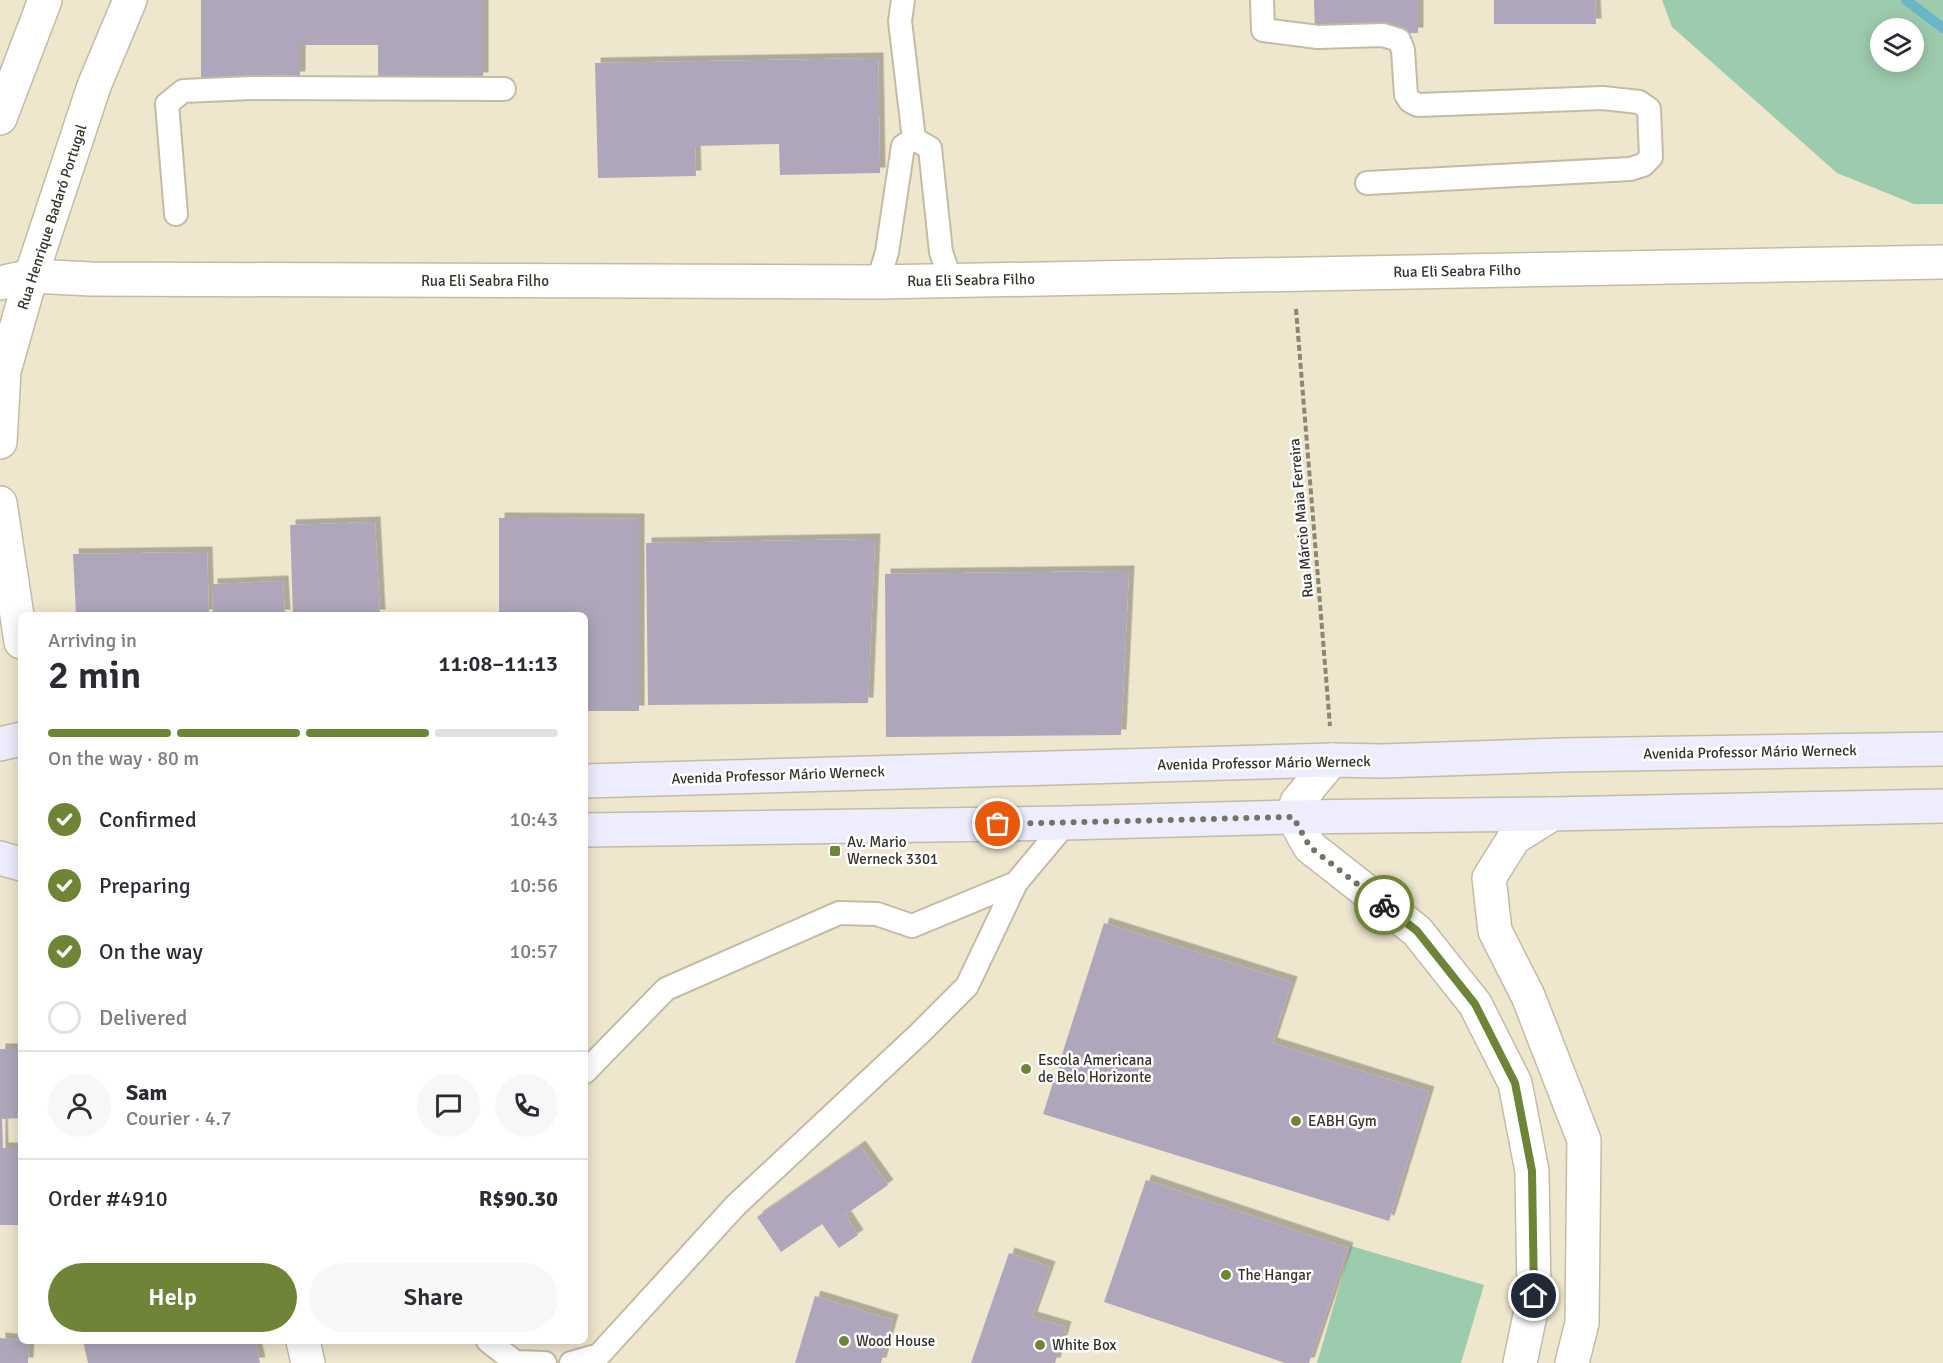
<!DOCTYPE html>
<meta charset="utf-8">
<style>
:root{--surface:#fff;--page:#f7f7f7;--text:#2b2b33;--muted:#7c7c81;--line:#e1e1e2;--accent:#6f8436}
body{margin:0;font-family:Signika,sans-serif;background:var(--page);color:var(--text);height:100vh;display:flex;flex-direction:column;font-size:22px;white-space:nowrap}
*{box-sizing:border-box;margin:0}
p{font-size:20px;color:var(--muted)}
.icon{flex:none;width:33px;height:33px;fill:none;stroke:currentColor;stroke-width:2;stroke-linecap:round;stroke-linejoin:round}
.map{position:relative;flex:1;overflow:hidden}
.panel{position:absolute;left:18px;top:612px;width:570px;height:732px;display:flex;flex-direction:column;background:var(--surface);border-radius:9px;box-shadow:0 3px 15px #0003}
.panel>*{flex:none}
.controls{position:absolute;left:1870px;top:18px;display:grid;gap:12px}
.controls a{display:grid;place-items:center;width:54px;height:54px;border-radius:50%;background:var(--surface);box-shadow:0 3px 15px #0003;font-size:30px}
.pin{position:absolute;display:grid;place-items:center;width:51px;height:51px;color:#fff;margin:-26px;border:3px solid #fff;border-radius:50%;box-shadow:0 2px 6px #0007}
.courier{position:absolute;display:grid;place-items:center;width:60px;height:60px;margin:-30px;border:4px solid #6f8436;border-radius:50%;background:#fff;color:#222;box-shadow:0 2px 8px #0007}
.summary em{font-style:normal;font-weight:600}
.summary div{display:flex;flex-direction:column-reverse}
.summary{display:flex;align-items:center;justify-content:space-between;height:102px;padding:0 30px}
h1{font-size:39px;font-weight:600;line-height:45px}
.bar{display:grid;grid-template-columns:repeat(4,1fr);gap:9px 6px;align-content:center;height:72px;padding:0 30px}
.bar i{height:8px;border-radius:4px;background:var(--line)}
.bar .active{background:var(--accent)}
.bar p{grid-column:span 4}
.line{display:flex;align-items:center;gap:15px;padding:0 30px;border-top:2px solid var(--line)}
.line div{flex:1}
.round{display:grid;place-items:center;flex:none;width:63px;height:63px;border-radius:32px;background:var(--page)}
ol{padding:0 30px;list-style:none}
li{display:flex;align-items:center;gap:18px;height:66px}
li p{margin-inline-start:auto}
li .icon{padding:6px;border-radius:50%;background:var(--accent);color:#fff;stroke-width:4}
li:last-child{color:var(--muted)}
li i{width:33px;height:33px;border:3px solid var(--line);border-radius:50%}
.action{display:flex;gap:12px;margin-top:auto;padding:12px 30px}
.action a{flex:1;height:69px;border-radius:36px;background:var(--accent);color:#fff;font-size:24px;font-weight:600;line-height:69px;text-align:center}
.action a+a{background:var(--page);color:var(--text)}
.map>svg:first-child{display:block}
</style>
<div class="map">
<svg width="1943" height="1363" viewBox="0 0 1943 1363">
<defs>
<filter id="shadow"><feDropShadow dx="5.5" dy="-5.5" stdDeviation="0" flood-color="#0004"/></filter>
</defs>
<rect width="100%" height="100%" fill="#efe6ce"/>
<!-- green -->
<path fill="#9dcbad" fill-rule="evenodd" d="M 1662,0 L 1943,0 L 1943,204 L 1914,204 L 1837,173 L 1672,27 ZM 1881,28 L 1914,28 L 1914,62 L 1881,62 Z
M 1351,1246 L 1484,1285 L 1461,1363 L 1317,1363 Z"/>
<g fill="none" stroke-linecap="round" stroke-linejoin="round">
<!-- stream -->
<path stroke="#68b6c8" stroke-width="10" d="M 1906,0 L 1943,28"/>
</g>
<!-- building -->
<path fill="#afa6bb" filter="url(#shadow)" d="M 201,0 L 483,0 L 483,78 L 378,78 L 378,45 L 300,45 L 300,77 L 201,77 Z
M 1314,0 L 1418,0 L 1418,33 L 1315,33 Z
M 1494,0 L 1595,0 L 1596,24 L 1494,24 Z
M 878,58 L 880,173 L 780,175 L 779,144 L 695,146 L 696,176 L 598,178 L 595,63 Z
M 499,518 L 639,519 L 639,711 L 585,711 L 585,615 L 499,615 Z
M 375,522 L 380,615 L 293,615 L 290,525 Z
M 875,539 L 868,703 L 648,705 L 646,543 Z
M 207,552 L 209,615 L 76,615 L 73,554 Z
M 1129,571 L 1121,735 L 886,737 L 885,574 Z
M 283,581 L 285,615 L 213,615 L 212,584 Z
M 1104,923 L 1292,982 L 1272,1043 L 1429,1092 L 1389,1221 L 1043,1114 Z
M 0,1049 L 21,1049 L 21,1118 L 2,1119 L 3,1148 L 21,1148 L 21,1225 L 0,1225 Z
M 860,1146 L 888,1185 L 845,1215 L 858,1235 L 839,1248 L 822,1224 L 781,1252 L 757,1217 Z
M 1146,1180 L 1348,1248 L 1309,1363 L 1285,1363 L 1104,1302 Z
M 1009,1253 L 1050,1267 L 1032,1317 L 1066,1327 L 1055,1363 L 971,1363 Z
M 815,1296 L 893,1320 L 881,1363 L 795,1363 Z
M 0,1338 L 29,1341 L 28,1363 L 0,1363 Z
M 83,1341 L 255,1341 L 260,1363 L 88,1363 Z"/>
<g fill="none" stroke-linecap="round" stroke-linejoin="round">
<defs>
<path id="service" d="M 903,0 L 900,21 L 914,139
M 1262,0 L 1263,30 L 1318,37 L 1383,35 L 1399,40 L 1403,50 L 1406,95 L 1410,101 L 1418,105 L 1603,98 L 1639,102 L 1649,109 L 1651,157 L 1643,165 L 1630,169 L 1367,183
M 176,214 L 167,104 L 183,91 L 252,88 L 504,89
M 878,282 L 887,252 L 903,146 L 914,139 L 930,148 L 941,252 L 951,281
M 585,1072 L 666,989 L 839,913 L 877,914 L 912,926 L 1016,883
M 488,1341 L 515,1362 L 545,1363
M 571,1363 L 599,1355 L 736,1205 L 919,1034 L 967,986 L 1016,883 L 1066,823"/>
<path id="minor" d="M 0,118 L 45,0
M 0,283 L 31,276 L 91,279 L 878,282 L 1943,262
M 0,442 L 4,371 L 31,276 L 94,86 L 130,0
M 0,503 L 21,642
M 303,1341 L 308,1363"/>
<path id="tertiary" d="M 1332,760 L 1297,802 L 1293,817 L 1310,847 L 1417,931 L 1475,1004 L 1515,1083 L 1532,1171 L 1534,1296 L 1520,1363
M 1552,814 L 1514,838 L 1489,878 L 1495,931 L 1528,996 L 1584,1140 L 1582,1323 L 1572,1363"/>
<path id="secondary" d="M 0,744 L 21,739
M 585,781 L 1332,760 L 1382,761 L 1562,755 L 1943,749
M 585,830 L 1066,823 L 1293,817 L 1552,814 L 1943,806
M 0,858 L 21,864"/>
</defs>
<!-- service casing -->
<use href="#service" stroke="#c4bba5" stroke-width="26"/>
<!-- minor casing -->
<use href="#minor" stroke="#c4bba5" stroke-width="36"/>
<!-- tertiary casing -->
<use href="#tertiary" stroke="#c4bba5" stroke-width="36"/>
<!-- secondary casing -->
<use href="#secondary" stroke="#c4bba5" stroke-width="36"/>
<!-- path -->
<path stroke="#8c8676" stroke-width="4" stroke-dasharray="6 3" stroke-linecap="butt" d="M 1296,309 L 1330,726"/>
<!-- service -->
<use href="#service" stroke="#fff" stroke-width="22"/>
<!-- minor -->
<use href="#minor" stroke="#fff" stroke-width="33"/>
<!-- tertiary -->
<use href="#tertiary" stroke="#fff" stroke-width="33"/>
<!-- secondary -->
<use href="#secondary" stroke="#ededfd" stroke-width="33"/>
</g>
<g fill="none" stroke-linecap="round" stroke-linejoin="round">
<!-- done -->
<path stroke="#777263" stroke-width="6" stroke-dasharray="0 10.8" d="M 998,824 L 1293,817 L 1310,847 L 1384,905"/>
<!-- route -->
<path stroke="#6f8436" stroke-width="8" d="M 1384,905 L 1417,931 L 1475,1004 L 1515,1083 L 1532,1171 L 1534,1296"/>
</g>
<!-- markers -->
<g fill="#6f8436" stroke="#fff" stroke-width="2">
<rect x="829" y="845" width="12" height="12" rx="3"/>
<circle cx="1026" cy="1069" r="6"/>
<circle cx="1296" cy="1121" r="6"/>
<circle cx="1226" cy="1275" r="6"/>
<circle cx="844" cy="1341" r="6"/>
<circle cx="1040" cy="1345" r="6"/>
</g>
<g text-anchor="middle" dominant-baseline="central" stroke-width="5" stroke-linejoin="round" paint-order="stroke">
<!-- street labels -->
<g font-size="15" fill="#36332a" stroke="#fff">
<text transform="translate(52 217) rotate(-72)">Rua Henrique Badaró Portugal</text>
<text transform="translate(1457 271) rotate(-1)">Rua Eli Seabra Filho</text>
<text transform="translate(971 280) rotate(-1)">Rua Eli Seabra Filho</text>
<text x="485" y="281">Rua Eli Seabra Filho</text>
<text transform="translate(1301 518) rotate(-95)">Rua Márcio Maia Ferreira</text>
<text transform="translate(1750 752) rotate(-1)">Avenida Professor Mário Werneck</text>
<text transform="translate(1264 763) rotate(-1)">Avenida Professor Mário Werneck</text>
<text transform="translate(778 775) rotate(-2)">Avenida Professor Mário Werneck</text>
</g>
<!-- poi labels -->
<g font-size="15" fill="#36332a" stroke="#fff" text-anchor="start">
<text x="847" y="842">Av. Mario<tspan x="847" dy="17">Werneck 3301</tspan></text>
<text x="1038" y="1060">Escola Americana<tspan x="1038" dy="17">de Belo Horizonte</tspan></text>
<text x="1308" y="1121">EABH Gym</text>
<text x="1238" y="1275">The Hangar</text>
<text x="856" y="1341">Wood House</text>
<text x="1052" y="1345">White Box</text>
</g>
</g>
</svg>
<div class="controls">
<a><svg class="icon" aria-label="layers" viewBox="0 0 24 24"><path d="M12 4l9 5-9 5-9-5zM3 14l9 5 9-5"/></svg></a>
</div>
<div class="pin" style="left:998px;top:824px;background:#ea580c"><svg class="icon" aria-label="bag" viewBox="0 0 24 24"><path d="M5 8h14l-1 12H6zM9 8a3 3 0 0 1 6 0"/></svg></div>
<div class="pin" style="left:1534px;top:1296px;background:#1f2937"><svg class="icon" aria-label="home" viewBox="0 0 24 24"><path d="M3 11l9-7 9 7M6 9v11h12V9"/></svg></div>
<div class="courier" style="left:1384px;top:905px"><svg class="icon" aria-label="bike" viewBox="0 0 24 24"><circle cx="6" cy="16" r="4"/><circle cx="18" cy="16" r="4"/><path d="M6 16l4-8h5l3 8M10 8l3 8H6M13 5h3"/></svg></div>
<section class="panel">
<div class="summary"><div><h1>2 min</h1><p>Arriving in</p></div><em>11:08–11:13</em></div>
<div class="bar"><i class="active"></i><i class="active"></i><i class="active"></i><i></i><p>On the way · 80 m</p></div>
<ol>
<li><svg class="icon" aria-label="check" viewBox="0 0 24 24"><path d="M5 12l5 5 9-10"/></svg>Confirmed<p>10:43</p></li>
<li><svg class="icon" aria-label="check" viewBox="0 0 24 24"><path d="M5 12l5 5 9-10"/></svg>Preparing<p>10:56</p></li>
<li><svg class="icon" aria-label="check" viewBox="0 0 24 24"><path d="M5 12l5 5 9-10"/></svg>On the way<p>10:57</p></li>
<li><i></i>Delivered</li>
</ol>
<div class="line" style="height:108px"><a class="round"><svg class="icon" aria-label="person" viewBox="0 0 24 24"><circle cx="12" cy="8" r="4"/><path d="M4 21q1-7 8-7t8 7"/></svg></a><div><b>Sam</b><p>Courier · 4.7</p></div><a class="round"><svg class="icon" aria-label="chat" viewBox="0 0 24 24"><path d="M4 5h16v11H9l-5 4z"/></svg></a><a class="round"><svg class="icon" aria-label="phone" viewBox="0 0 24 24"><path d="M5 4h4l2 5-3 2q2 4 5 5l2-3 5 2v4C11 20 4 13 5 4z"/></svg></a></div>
<div class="line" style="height:78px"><div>Order #4910</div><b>R$90.30</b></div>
<div class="action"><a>Help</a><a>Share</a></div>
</section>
</div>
